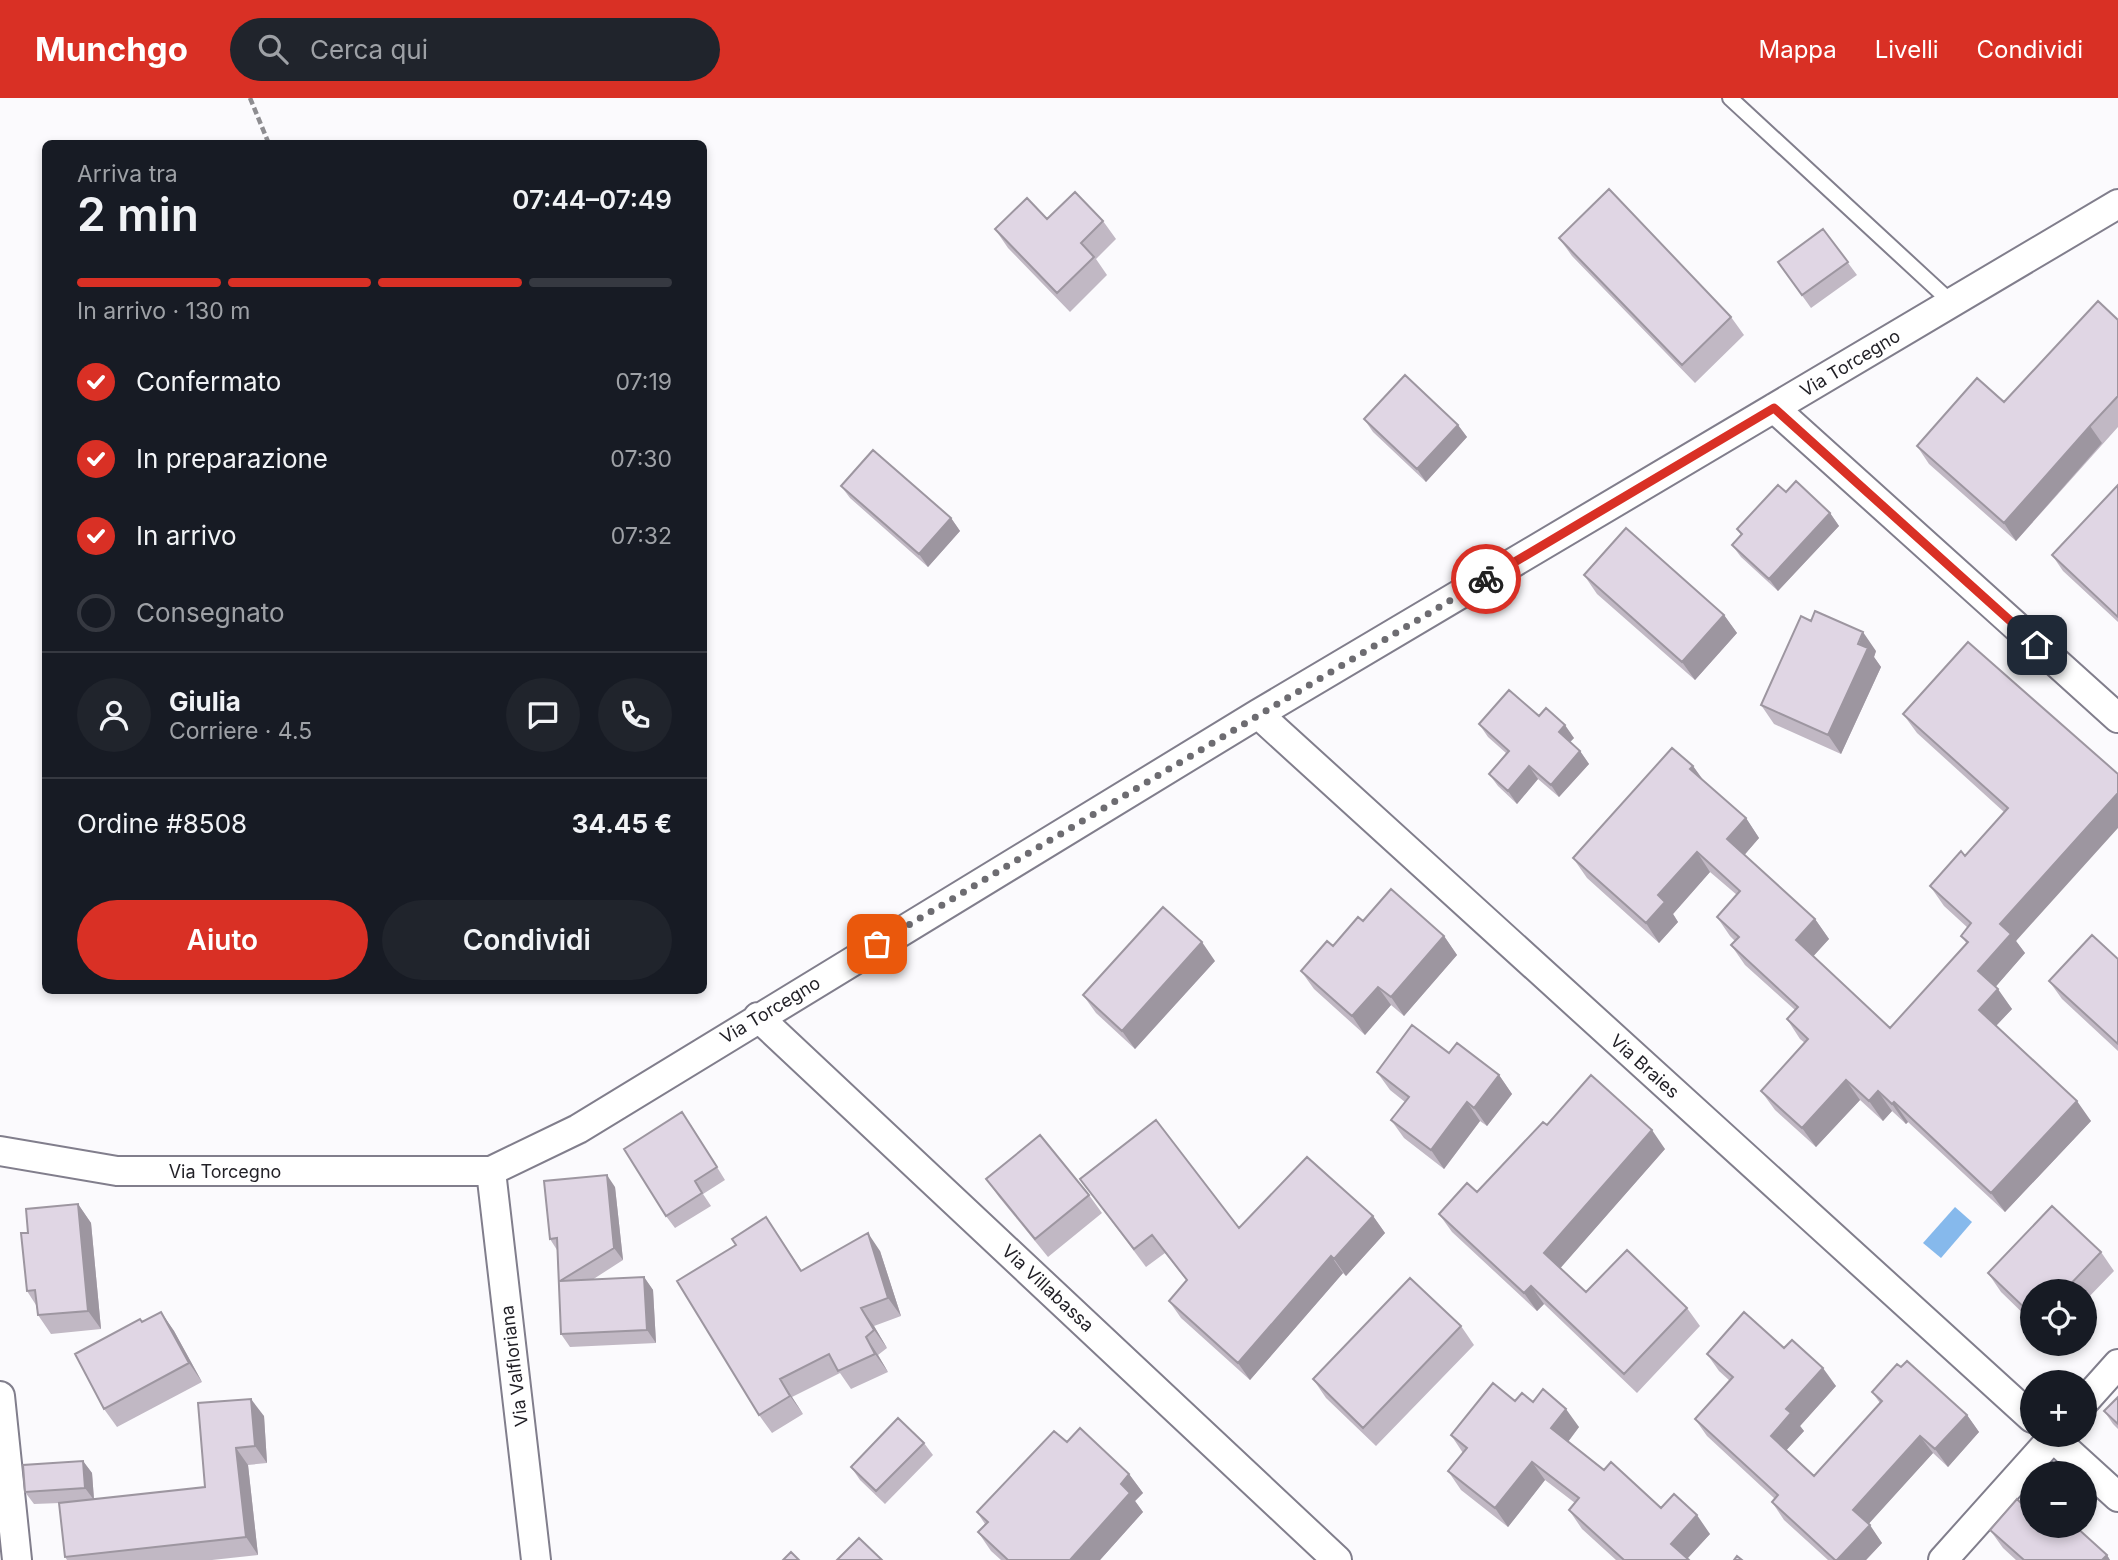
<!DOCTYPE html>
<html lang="it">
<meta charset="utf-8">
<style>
:root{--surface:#171b24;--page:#20242c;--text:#f1f3f6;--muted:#9ea1a6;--line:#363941;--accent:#d93025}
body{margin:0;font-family:Inter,sans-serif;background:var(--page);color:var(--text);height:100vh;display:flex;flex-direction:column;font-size:26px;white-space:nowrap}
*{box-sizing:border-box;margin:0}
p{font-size:23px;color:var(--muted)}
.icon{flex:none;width:38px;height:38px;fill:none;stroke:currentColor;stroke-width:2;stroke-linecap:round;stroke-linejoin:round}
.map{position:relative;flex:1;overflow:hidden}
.details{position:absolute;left:42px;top:42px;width:665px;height:854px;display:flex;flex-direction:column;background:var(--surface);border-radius:10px;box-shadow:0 4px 10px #0003}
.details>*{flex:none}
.controls{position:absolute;left:2020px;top:1181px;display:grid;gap:14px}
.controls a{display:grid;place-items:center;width:77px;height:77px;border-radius:50%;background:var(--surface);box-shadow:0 4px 10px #0003;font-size:35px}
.pin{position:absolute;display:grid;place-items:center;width:60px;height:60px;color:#fff;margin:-30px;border-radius:14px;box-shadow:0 4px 10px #0006}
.courier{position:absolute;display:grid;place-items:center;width:70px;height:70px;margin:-35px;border:5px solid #d93025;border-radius:50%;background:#fff;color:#222;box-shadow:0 2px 9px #0007}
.headline em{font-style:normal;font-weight:600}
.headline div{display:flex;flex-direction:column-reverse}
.headline{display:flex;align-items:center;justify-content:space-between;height:119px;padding:0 35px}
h1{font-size:46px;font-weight:600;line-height:52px}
.bar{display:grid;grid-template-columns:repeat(4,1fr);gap:10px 7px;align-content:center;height:84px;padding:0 35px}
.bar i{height:9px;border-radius:5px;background:var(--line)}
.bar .current{background:var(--accent)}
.bar p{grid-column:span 4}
.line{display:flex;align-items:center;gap:18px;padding:0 35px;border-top:2px solid var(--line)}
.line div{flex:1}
.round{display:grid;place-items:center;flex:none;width:74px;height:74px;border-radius:37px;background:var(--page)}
ol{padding:0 35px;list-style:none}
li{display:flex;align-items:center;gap:21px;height:77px}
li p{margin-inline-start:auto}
li .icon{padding:7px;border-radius:50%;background:var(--accent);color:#fff;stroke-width:4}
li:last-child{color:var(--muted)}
li i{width:38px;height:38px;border:4px solid var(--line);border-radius:50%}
.button{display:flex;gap:14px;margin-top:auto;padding:14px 35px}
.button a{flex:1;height:80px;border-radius:42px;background:var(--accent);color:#fff;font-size:28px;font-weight:600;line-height:80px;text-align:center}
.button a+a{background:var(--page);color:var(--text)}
header{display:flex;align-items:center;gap:42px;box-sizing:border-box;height:98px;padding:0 35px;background:var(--accent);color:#fff}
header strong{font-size:33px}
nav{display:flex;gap:38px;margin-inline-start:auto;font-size:24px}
.search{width:490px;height:63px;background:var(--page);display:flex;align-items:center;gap:18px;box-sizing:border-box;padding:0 24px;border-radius:38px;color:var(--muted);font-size:26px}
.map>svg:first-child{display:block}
</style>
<header>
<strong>Munchgo</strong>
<div class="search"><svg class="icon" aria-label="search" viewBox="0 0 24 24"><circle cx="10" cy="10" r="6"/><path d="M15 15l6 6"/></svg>Cerca qui</div>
<nav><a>Mappa</a><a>Livelli</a><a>Condividi</a></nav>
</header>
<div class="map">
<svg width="2118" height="1462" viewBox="0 0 2118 1462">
<rect width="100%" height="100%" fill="#fbfafd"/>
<!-- water -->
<path fill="#86b9ec" d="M 1955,1109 L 1972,1124 L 1941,1160 L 1923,1145 Z"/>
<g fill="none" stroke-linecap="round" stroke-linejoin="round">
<defs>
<path id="service" d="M 1730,0 L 1952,205"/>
<path id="minor" d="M 1774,310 L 2118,620
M 1258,616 L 2032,1320
M 758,919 L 1337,1462
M 0,1053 L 117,1073 L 491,1073 L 578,1031 L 1258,616 L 2118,106
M 491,1073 L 536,1462
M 0,1298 L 17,1462
M 2084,1304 L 2118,1266
M 2050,1337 L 2118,1399
M 1943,1462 L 2055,1337"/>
</defs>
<!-- service casing -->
<use href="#service" stroke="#817e8c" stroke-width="18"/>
<!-- minor casing -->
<use href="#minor" stroke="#817e8c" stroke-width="32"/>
<!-- path -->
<path stroke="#8e8d91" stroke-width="4.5" stroke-dasharray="7 3.5" stroke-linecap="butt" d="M 250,0 L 269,46"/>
<!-- service -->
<use href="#service" stroke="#fff" stroke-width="14"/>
<!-- minor -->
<use href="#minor" stroke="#fff" stroke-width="28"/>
</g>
<!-- wall -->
<path fill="#c1b8c4" d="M 1103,123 L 1116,141 L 1096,161 L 1107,177 L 1070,214 L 1008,150 L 995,131 Z
M 1823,131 L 1857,177 L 1811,210 L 1778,164 Z
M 1559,140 L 1731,219 L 1744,237 L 1695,285 L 1572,158 Z
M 2118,222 L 2118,329 L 2016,443 L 1929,366 L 1917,348 L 2004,304 Z
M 1364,321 L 1458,327 L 1467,339 L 1426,384 L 1373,334 Z
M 2118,387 L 2118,524 L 2063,473 L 2052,457 Z
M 841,388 L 951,420 L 960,433 L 928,469 L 850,400 Z
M 1786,394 L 1830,415 L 1839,428 L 1778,493 L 1741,459 L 1732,447 L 1741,437 L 1737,431 Z
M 1584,477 L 1724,517 L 1737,535 L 1695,582 L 1597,496 Z
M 1876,553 L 1874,559 L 1881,569 L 1841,656 L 1774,626 L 1761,607 Z
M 1903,616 L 2118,676 L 2016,843 L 2025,855 L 1995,889 L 2012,911 L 1996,928 L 2091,1023 L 2005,1114 L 1908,1024 L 1906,1026 L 1892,1013 L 1883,1023 L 1860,1002 L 1816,1049 L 1775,1012 L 1761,993 L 1805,945 L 1800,941 L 1787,921 L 1795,912 L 1745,867 L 1731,847 L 1735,843 L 1730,838 L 1717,819 L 1737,797 L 1710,774 L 1673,816 L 1678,824 L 1659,845 L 1587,780 L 1573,760 L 1693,668 L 1704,683 L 1746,720 L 1759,740 L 1744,757 L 1815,821 L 1829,841 L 1813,858 L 1890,930 L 1967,846 L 1961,838 L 1968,830 L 1944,808 L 1930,788 L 1965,758 L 2004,714 L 1917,635 Z
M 1539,618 L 1574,640 L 1570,644 L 1580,653 L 1589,666 L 1559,699 L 1538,681 L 1517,706 L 1498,688 L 1489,676 L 1506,655 L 1488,639 L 1479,626 Z
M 1363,823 L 1444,838 L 1457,857 L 1404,918 L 1391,907 L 1365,937 L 1314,891 L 1301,873 Z
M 2118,861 L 2118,953 L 2062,901 L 2049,883 Z
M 1215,863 L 1135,951 L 1096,915 L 1083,897 Z
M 1449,955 L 1499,977 L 1512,996 L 1487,1028 L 1480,1023 L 1444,1071 L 1404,1040 L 1391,1022 L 1405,1004 L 1390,992 L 1377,974 Z
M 691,1027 L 725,1082 L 703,1096 L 711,1108 L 675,1130 L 666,1118 Z
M 1547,1027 L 1665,1051 L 1560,1170 L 1586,1194 L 1687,1210 L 1700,1228 L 1637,1295 L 1544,1206 L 1537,1213 L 1452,1134 L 1439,1116 L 1477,1094 Z
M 986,1081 L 1089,1097 L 1102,1115 L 1048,1159 L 999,1099 Z
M 1080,1081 L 1239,1130 L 1373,1118 L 1385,1135 L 1346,1178 L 1343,1175 L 1250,1282 L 1181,1220 L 1169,1203 L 1187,1183 L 1165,1155 L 1146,1169 Z
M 615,1089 L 623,1162 L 592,1182 L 644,1179 L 653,1192 L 656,1245 L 570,1249 L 561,1236 L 557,1152 L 550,1141 Z
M 78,1106 L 91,1125 L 101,1231 L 51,1236 L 38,1217 L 36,1207 L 27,1193 L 28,1135 Z
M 778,1137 L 802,1173 L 880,1153 L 901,1218 L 874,1228 L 887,1250 L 878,1257 L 888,1274 L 851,1291 L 840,1275 L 792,1299 L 803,1316 L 772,1335 L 759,1317 Z
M 2101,1154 L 2114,1173 L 2084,1204 L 2084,1194 L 2032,1194 L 2032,1224 L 2001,1194 L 1988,1175 Z
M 161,1214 L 174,1233 L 202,1284 L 117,1329 L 104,1311 L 143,1224 Z
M 1461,1228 L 1474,1247 L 1376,1348 L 1326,1300 L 1313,1281 Z
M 1784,1250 L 1836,1288 L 1800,1328 L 1804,1333 L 1786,1352 L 1814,1378 L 1880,1305 L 1872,1294 L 1901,1269 L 1967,1317 L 1979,1334 L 1948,1369 L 1933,1355 L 1868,1426 L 1882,1445 L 1866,1462 L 1828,1462 L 1784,1422 L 1772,1404 L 1775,1401 L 1707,1338 L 1695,1321 L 1730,1283 L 1719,1273 L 1707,1256 Z
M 2118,1299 L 2118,1331 L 2113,1326 L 2104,1313 Z
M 1515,1303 L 1533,1304 L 1579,1329 L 1568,1344 L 1604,1372 L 1661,1410 L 1710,1436 L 1687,1461 L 1689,1462 L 1616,1462 L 1582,1431 L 1569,1412 L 1575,1405 L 1545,1382 L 1508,1429 L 1461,1392 L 1448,1373 L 1463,1355 L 1451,1337 Z
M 198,1305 L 264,1318 L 267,1365 L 248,1367 L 258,1457 L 212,1462 L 67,1462 L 65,1459 L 60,1405 L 34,1406 L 25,1394 L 83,1363 L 92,1375 L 94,1401 L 205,1389 Z
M 1067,1344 L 1129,1376 L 1143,1395 L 1135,1403 L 1143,1414 L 1100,1462 L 1001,1462 L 991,1453 L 978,1434 L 985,1426 L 977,1414 Z
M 924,1345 L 933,1357 L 885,1406 L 860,1382 L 851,1369 Z
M 2028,1412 L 2107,1457 L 2110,1462 L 2016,1462 L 2003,1450 L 1990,1432 Z"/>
<!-- shaded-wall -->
<path fill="#9d96a0" d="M 1458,327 L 1467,339 L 1426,384 L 1417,371 Z
M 2090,328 L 2102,345 L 2016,443 L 2004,425 Z
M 1830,415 L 1839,428 L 1778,493 L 1769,481 Z
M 951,420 L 960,433 L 928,469 L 919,456 Z
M 1724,517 L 1737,535 L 1695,582 L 1682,564 Z
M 1863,534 L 1876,553 L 1874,559 L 1881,569 L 1841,656 L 1828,637 Z
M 1565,627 L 1574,640 L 1567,647 L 1559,634 Z
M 1580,653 L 1589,666 L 1559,699 L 1551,687 Z
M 1529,668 L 1538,681 L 1517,706 L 1508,693 Z
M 1693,668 L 1707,688 L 1690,671 Z
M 2118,695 L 2118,730 L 2016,843 L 2025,855 L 1992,893 L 1978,873 L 2000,826 Z
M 1746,720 L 1759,740 L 1741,761 L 1727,741 Z
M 1697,754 L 1710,774 L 1673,816 L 1678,824 L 1659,845 L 1646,825 L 1658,797 Z
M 1815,821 L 1829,841 L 1810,862 L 1796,842 Z
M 1444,838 L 1457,857 L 1404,918 L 1391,899 Z
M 1202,844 L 1215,863 L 1135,951 L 1122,933 Z
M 1378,889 L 1391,907 L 1365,937 L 1352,918 Z
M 1998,891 L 2012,911 L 1993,931 L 1979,912 Z
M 1499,977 L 1512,996 L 1487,1028 L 1474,1010 Z
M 1846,982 L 1860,1002 L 1816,1049 L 1802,1030 Z
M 1878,993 L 1892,1013 L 1883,1023 L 1869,1003 Z
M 2077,1003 L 2091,1023 L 2005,1114 L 1991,1095 Z
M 1467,1004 L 1480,1023 L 1444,1071 L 1431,1052 Z
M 1894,1004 L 1908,1024 L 1906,1026 L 1892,1006 Z
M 1652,1032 L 1665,1051 L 1557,1174 L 1544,1155 Z
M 607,1077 L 615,1089 L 623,1162 L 614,1150 Z
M 78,1106 L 91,1125 L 101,1231 L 88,1213 Z
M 1373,1118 L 1385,1135 L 1346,1178 L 1334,1161 Z
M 868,1135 L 880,1153 L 901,1218 L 888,1200 Z
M 1331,1158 L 1343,1175 L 1250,1282 L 1238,1265 Z
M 644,1179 L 653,1192 L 656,1245 L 647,1232 Z
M 1531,1188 L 1544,1206 L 1537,1213 L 1524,1195 Z
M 861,1210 L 874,1228 L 887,1250 L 874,1232 Z
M 161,1214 L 174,1233 L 202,1284 L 189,1265 Z
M 866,1239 L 878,1257 L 888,1274 L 875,1256 Z
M 1823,1270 L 1836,1288 L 1800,1328 L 1804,1333 L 1783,1356 L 1771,1338 L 1786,1311 Z
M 780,1281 L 792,1299 L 803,1316 L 790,1298 Z
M 251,1301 L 264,1318 L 267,1365 L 255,1348 Z
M 1566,1311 L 1579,1329 L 1564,1349 L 1551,1330 Z
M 1967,1317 L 1979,1334 L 1948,1369 L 1935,1351 Z
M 1920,1338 L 1933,1355 L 1865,1430 L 1853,1412 Z
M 236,1350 L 248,1367 L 258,1457 L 246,1439 Z
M 83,1363 L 92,1375 L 94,1402 L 85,1390 Z
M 1532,1364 L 1545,1382 L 1508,1429 L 1495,1410 Z
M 1129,1376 L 1143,1395 L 1135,1403 L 1143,1414 L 1100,1462 L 1070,1462 L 1121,1386 Z
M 1697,1417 L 1710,1436 L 1686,1462 L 1671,1446 Z
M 1870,1427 L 1882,1445 L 1866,1462 L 1837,1462 Z
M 2107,1457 L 2110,1462 L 2102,1462 Z"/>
<!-- building -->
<path fill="#e0d6e4" stroke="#9d96a0" stroke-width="2" d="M 1609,91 L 1731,219 L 1682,267 L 1559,140 Z
M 1075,94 L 1103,123 L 1081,145 L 1094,159 L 1057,195 L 995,131 L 1027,100 L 1047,121 Z
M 1823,131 L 1848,164 L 1802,197 L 1778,164 Z
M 2098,203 L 2118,222 L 2118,298 L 2090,328 L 2004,425 L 1917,348 L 1977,280 L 2004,304 Z
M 1405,277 L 1458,327 L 1417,371 L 1364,321 Z
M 873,352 L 951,420 L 919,456 L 841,388 Z
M 1796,383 L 1830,415 L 1769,481 L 1732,447 L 1742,436 L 1737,431 L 1778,387 L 1786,394 Z
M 2118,387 L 2118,519 L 2052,457 Z
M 1626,430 L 1724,517 L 1682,564 L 1584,477 Z
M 1815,513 L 1863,534 L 1858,546 L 1868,550 L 1828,637 L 1761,607 L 1801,518 L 1811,523 Z
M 1968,544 L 2118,676 L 2118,695 L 2000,826 L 2011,836 L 1978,873 L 1998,891 L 1979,912 L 2077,1003 L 1991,1095 L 1894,1004 L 1892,1006 L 1878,993 L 1869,1003 L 1846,982 L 1802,1030 L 1761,993 L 1808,941 L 1787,921 L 1798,909 L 1731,847 L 1739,839 L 1717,819 L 1740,793 L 1697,754 L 1658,797 L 1665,804 L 1646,825 L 1573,760 L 1672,650 L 1693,668 L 1690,671 L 1746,720 L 1727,741 L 1815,821 L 1796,842 L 1890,930 L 1968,844 L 1961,838 L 1971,825 L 1930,788 L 1961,753 L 1965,758 L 2008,710 L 1903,616 Z
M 1509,592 L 1539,618 L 1546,610 L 1565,627 L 1559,634 L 1580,653 L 1551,687 L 1529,668 L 1508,693 L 1489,676 L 1509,653 L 1479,626 Z
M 1391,791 L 1444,838 L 1391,899 L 1378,889 L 1352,918 L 1301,873 L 1327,843 L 1333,848 L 1358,819 L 1363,823 Z
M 1163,809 L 1202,844 L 1122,933 L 1083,897 Z
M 2092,837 L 2118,861 L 2118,946 L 2049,883 Z
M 1412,927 L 1449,955 L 1457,945 L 1499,977 L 1474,1010 L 1467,1004 L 1431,1052 L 1391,1022 L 1409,999 L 1377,974 Z
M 1591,977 L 1652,1032 L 1544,1155 L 1586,1194 L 1627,1152 L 1687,1210 L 1624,1276 L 1531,1188 L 1524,1195 L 1439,1116 L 1467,1085 L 1477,1094 L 1543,1024 L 1547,1027 Z
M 682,1014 L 717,1069 L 695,1083 L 702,1095 L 666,1118 L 624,1051 Z
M 1156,1022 L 1239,1130 L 1307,1059 L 1373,1118 L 1334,1161 L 1331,1158 L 1238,1265 L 1169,1203 L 1187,1182 L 1152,1137 L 1134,1151 L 1080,1081 Z
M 1040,1037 L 1089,1097 L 1035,1141 L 986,1081 Z
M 607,1077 L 614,1150 L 560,1183 L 644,1179 L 647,1232 L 561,1236 L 557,1140 L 550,1141 L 544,1083 Z
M 78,1106 L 88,1213 L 38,1217 L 35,1192 L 27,1193 L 21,1135 L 28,1135 L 26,1111 Z
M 2052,1108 L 2101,1154 L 2063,1194 L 2032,1194 L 2032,1217 L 1988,1175 Z
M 766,1119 L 801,1173 L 868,1135 L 888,1200 L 861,1210 L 874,1232 L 866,1239 L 875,1256 L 838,1273 L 829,1256 L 780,1281 L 790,1298 L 759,1317 L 677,1183 L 736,1147 L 732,1141 Z
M 1410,1180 L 1461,1228 L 1363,1330 L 1313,1281 Z
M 161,1214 L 189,1265 L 104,1311 L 75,1256 L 140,1221 L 142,1224 Z
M 1744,1214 L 1784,1250 L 1792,1242 L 1823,1270 L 1786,1311 L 1791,1315 L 1771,1338 L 1814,1378 L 1882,1303 L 1872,1294 L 1897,1266 L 1901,1269 L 1907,1263 L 1967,1317 L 1935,1351 L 1920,1338 L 1853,1412 L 1870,1427 L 1837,1462 L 1835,1462 L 1772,1404 L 1778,1397 L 1695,1321 L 1733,1279 L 1707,1256 Z
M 1493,1285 L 1515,1303 L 1522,1295 L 1533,1304 L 1543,1291 L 1566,1311 L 1551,1330 L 1604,1372 L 1611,1364 L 1661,1410 L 1674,1396 L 1697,1417 L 1671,1446 L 1689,1462 L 1624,1462 L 1569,1412 L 1579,1400 L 1532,1364 L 1495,1410 L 1448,1373 L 1467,1350 L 1451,1337 Z
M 2118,1299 L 2118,1326 L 2104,1313 Z
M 251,1301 L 255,1348 L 236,1350 L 246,1439 L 65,1459 L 59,1405 L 205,1389 L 198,1305 Z
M 898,1320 L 924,1345 L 876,1393 L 851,1369 Z
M 1080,1330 L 1129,1376 L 1121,1386 L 1130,1395 L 1070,1462 L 1008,1462 L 978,1434 L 988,1424 L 977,1414 L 1054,1333 L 1067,1344 Z
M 83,1363 L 85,1390 L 25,1394 L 23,1367 Z
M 2017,1401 L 2028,1412 L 2032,1408 L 2032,1428 L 2075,1428 L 2107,1457 L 2102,1462 L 2024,1462 L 1990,1432 Z
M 859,1440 L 882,1462 L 837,1462 Z
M 791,1454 L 799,1462 L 783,1462 Z
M 1737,1458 L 1742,1462 L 1734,1462 Z"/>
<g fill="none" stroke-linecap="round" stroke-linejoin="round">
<!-- done -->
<path stroke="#6d6c71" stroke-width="7" stroke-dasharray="0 12.6" d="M 877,846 L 1486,481"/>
<!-- route -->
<path stroke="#d93025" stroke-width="9" d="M 1486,481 L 1774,310 L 2037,547"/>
</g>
<g text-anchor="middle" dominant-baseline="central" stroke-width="6" stroke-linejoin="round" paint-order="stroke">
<!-- street labels -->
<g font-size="18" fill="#201f25" stroke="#fff">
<text transform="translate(1850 265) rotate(-31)">Via Torcegno</text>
<text transform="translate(770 912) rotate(-31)">Via Torcegno</text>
<text transform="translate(1645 968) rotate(42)">Via Braies</text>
<text x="225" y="1073">Via Torcegno</text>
<text transform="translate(1048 1190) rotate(43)">Via Villabassa</text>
<text transform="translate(514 1268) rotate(-97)">Via Valfloriana</text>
</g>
</g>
</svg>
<div class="controls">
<a><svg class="icon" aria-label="locate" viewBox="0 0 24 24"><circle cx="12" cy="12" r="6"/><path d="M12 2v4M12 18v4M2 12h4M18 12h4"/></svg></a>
<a>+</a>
<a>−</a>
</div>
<div class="pin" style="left:877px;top:846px;background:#ea580c"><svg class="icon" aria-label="bag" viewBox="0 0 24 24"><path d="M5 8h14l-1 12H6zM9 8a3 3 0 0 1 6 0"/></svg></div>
<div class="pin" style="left:2037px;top:547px;background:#1f2937"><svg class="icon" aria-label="home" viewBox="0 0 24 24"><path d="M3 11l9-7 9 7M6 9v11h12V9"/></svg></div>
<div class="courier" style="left:1486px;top:481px"><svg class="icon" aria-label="bike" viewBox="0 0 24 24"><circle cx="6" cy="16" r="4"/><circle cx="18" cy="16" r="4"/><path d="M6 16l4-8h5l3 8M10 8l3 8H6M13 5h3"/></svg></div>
<section class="details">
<div class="headline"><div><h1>2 min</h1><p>Arriva tra</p></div><em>07:44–07:49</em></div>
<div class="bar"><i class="current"></i><i class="current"></i><i class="current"></i><i></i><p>In arrivo · 130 m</p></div>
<ol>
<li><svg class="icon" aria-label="check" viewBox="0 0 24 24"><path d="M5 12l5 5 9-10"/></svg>Confermato<p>07:19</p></li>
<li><svg class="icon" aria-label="check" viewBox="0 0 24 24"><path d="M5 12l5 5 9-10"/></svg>In preparazione<p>07:30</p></li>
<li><svg class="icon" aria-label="check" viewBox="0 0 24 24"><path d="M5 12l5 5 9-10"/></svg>In arrivo<p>07:32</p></li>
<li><i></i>Consegnato</li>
</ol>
<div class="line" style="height:126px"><a class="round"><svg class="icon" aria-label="person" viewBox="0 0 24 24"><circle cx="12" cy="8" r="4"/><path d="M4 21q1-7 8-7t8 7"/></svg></a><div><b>Giulia</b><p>Corriere · 4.5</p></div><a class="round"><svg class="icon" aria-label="chat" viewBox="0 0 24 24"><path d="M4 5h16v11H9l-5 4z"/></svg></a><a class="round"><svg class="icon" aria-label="phone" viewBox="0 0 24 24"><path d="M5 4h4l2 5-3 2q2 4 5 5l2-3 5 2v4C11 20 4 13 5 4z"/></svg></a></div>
<div class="line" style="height:91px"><div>Ordine #8508</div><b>34.45 €</b></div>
<div class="button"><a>Aiuto</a><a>Condividi</a></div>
</section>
</div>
